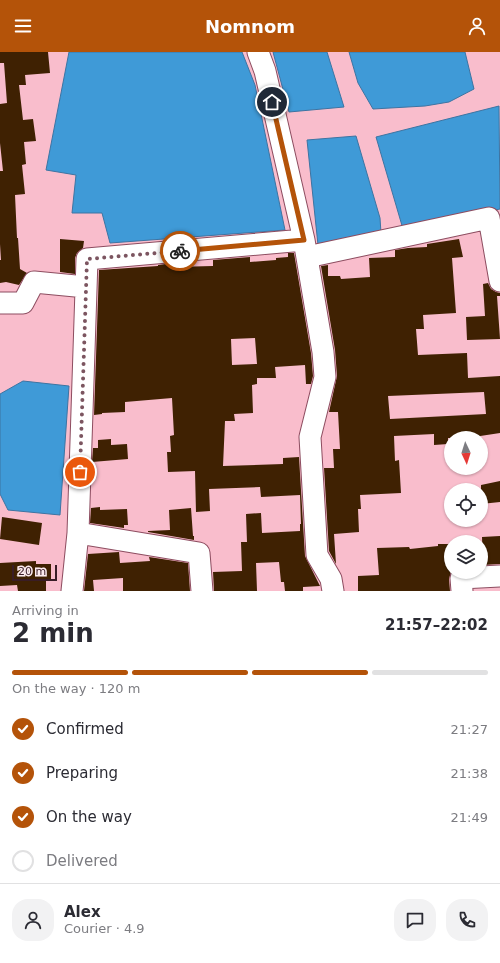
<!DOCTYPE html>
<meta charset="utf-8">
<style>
:root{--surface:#fff;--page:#f2f2f3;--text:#2b2b33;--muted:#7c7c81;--line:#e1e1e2;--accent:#b45309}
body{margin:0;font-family:"DejaVu Sans",sans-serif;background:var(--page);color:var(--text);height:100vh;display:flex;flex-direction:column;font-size:15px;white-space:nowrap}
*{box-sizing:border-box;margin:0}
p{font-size:13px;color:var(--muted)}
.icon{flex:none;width:22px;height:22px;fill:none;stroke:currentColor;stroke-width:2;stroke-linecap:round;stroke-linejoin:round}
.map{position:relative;height:539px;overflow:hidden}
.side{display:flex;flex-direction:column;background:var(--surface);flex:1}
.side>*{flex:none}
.needle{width:26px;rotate:176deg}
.fabs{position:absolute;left:444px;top:379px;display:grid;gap:8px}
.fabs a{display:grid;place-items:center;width:44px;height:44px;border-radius:50%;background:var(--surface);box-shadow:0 1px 3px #0004;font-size:20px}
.scale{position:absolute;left:12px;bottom:10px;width:45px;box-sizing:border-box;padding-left:4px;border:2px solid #391d26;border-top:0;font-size:11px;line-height:14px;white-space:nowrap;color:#391d26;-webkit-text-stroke:3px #fcecef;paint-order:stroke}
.pin{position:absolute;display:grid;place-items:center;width:34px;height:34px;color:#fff;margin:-17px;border:2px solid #fff;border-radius:50%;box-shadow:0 1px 4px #0007}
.courier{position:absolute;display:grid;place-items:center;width:40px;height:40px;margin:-20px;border:3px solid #b45309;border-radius:50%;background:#fff;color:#222;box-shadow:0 1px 5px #0007}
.headline em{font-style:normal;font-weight:600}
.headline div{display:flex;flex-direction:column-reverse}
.headline{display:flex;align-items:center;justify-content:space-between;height:68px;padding:0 12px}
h1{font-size:26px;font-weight:600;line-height:30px}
.bar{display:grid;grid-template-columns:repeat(4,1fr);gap:6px 4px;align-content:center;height:48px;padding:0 12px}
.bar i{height:5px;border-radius:3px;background:var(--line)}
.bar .active{background:var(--accent)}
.bar p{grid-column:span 4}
.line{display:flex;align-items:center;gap:10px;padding:0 12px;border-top:1px solid var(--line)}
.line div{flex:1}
.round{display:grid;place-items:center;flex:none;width:42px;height:42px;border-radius:16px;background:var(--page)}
ol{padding:0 12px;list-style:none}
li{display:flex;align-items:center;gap:12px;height:44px}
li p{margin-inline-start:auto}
li .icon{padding:4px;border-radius:50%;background:var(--accent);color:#fff;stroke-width:4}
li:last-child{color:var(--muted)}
li i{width:22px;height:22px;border:2px solid var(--line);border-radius:50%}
header{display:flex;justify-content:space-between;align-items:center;height:52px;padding:0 12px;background:var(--accent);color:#fff;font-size:18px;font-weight:600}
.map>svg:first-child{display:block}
</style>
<header><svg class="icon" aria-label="menu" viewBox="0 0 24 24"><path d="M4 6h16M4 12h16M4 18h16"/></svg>Nomnom<svg class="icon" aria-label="person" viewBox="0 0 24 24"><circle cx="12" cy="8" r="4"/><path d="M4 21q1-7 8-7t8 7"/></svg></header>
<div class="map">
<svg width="500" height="539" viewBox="0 0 500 539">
<rect width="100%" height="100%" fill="#f9bdcc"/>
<!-- water -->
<path fill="#3f9ad7" stroke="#3d74a2" d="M 69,0 L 242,0 L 255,33 L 285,178 L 110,191 L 102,161 L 72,161 L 76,123 L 46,118 Z
M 273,0 L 327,0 L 344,55 L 289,60 Z
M 349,0 L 465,0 L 474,37 L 449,50 L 425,54 L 373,57 L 358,31 Z
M 499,54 L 500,157 L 403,177 L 376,85 Z
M 356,84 L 380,166 L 381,181 L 318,193 L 307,88 Z
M 23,329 L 69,334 L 60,463 L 8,458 L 0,442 L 0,342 Z"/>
<!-- building -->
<path fill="#3f2102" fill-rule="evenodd" d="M 0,0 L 48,0 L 50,21 L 25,23 L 26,33 L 19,33 L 23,68 L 33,67 L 36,89 L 24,90 L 26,112 L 22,113 L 25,142 L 15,143 L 17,186 L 18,186 L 20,217 L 27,221 L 19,233 L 6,230 L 0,231 L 0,208 L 1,208 L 0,192 L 0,119 L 3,119 L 0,91 L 0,52 L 7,51 L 4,11 L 0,11 Z
M 60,187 L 84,189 L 83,196 L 77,201 L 75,206 L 75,222 L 60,220 Z
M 459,187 L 463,205 L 452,206 L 456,261 L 423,263 L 424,277 L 416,277 L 418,303 L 467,301 L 468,326 L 500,324 L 500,381 L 467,386 L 448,386 L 448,392 L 434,393 L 434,382 L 394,384 L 395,409 L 399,408 L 401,441 L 360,443 L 361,457 L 358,457 L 359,480 L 334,482 L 336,512 L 329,499 L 324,416 L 334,416 L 333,397 L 340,397 L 338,360 L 329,360 L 337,324 L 335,298 L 321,214 L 328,213 L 328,224 L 340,224 L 341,227 L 370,225 L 369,206 L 395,205 L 395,198 L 408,196 L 427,195 L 427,192 ZM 484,340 L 486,362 L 390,367 L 388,344 Z
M 288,201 L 294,201 L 311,301 L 313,324 L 311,332 L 306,332 L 305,313 L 275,315 L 276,326 L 257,326 L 257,332 L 252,333 L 253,361 L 234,362 L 235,369 L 225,369 L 223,414 L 283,412 L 283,406 L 299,405 L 305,504 L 320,534 L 303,535 L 303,539 L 285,539 L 284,530 L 281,530 L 279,510 L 256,511 L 257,539 L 214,539 L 213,520 L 242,519 L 241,490 L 247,490 L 246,462 L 261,461 L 262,481 L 300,479 L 300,472 L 301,472 L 300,443 L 261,445 L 260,435 L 209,437 L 210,459 L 196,460 L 195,419 L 168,420 L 167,400 L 171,400 L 170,384 L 174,383 L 172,346 L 125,350 L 125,360 L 102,361 L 102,362 L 94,363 L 99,218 L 158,214 L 158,213 L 174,211 L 174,215 L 213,214 L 213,208 L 250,205 L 250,210 L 276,208 L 276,206 L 288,205 ZM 255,286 L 257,312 L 232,313 L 231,287 Z
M 488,231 L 491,237 L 496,240 L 500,241 L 500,244 L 497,244 L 500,287 L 467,288 L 466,265 L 485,264 L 483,232 Z
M 111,387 L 111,393 L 127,392 L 128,407 L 92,410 L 93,396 L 98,396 L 98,388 Z
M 500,429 L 500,450 L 481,452 L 481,433 Z
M 100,455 L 100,458 L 127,457 L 128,473 L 124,473 L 124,476 L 90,471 L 91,456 Z
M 191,456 L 193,484 L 194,484 L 194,488 L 148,480 L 148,479 L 170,478 L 169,458 Z
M 2,465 L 42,471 L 39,493 L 0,487 Z
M 500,484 L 500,512 L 483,513 L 482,485 Z
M 438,492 L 451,492 L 451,520 L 449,527 L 450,539 L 358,539 L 358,524 L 379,523 L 377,496 L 409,495 L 410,497 L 438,494 Z
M 119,500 L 120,511 L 150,509 L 149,505 L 188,511 L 190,539 L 123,539 L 123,526 L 93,528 L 94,539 L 84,539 L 88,502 Z
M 36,509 L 36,512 L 51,512 L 51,528 L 46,528 L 46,539 L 18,539 L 17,533 L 0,534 L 0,511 Z"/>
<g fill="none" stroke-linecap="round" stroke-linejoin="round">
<defs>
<path id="minor" d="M 258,0 L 265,19 L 304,188
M 307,205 L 489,166 L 500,229
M 0,251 L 23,251 L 34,230 L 86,235
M 72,539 L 78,481
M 202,539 L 199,501 L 78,481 L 87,207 L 304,188 L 323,300 L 325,325 L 310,385 L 317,503 L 331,527 L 333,539
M 462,539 L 461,526 L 500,524"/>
</defs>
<!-- minor casing -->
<use href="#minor" stroke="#8d4d60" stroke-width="23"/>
<!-- minor -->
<use href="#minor" stroke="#fff" stroke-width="21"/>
</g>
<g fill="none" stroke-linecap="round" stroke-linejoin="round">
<!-- done -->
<path stroke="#7c5560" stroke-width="4" stroke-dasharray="0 7.2" d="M 80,420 L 87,207 L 180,199"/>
<!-- route -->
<path stroke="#b45309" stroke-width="5" d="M 180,199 L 304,188 L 272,50"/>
</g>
</svg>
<div class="fabs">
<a><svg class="needle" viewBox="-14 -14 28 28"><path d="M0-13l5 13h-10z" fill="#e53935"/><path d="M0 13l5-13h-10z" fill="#7c7c81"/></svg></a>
<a><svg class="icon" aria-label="locate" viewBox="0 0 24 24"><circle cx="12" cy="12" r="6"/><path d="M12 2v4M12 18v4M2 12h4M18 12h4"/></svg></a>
<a><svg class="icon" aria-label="layers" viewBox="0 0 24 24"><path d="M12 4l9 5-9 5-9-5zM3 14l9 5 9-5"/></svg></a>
</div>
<div class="scale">20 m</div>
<div class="pin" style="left:80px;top:420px;background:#ea580c"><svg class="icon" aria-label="bag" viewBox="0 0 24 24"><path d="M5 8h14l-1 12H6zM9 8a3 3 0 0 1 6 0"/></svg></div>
<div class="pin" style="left:272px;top:50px;background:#1f2937"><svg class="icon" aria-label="home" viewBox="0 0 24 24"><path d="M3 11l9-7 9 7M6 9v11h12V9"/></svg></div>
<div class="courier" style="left:180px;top:199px"><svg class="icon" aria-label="bike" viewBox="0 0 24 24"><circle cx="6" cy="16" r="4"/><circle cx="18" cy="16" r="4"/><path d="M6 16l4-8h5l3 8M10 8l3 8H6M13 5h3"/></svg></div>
</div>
<section class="side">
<div class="headline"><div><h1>2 min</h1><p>Arriving in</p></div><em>21:57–22:02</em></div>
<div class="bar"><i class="active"></i><i class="active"></i><i class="active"></i><i></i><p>On the way · 120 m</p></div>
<ol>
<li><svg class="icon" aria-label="check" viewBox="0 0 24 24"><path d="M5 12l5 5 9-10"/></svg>Confirmed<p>21:27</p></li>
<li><svg class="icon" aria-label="check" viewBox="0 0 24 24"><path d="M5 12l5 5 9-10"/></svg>Preparing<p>21:38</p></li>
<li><svg class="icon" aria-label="check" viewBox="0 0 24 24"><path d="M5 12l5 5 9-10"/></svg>On the way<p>21:49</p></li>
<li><i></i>Delivered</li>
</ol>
<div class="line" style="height:72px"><a class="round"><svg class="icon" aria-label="person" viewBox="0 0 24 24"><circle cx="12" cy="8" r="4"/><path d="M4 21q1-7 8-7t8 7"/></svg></a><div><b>Alex</b><p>Courier · 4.9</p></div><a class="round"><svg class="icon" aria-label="chat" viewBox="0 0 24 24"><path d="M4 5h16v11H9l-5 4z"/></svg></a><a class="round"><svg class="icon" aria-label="phone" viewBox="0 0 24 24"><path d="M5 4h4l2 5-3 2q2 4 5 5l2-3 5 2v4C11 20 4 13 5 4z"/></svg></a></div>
</section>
